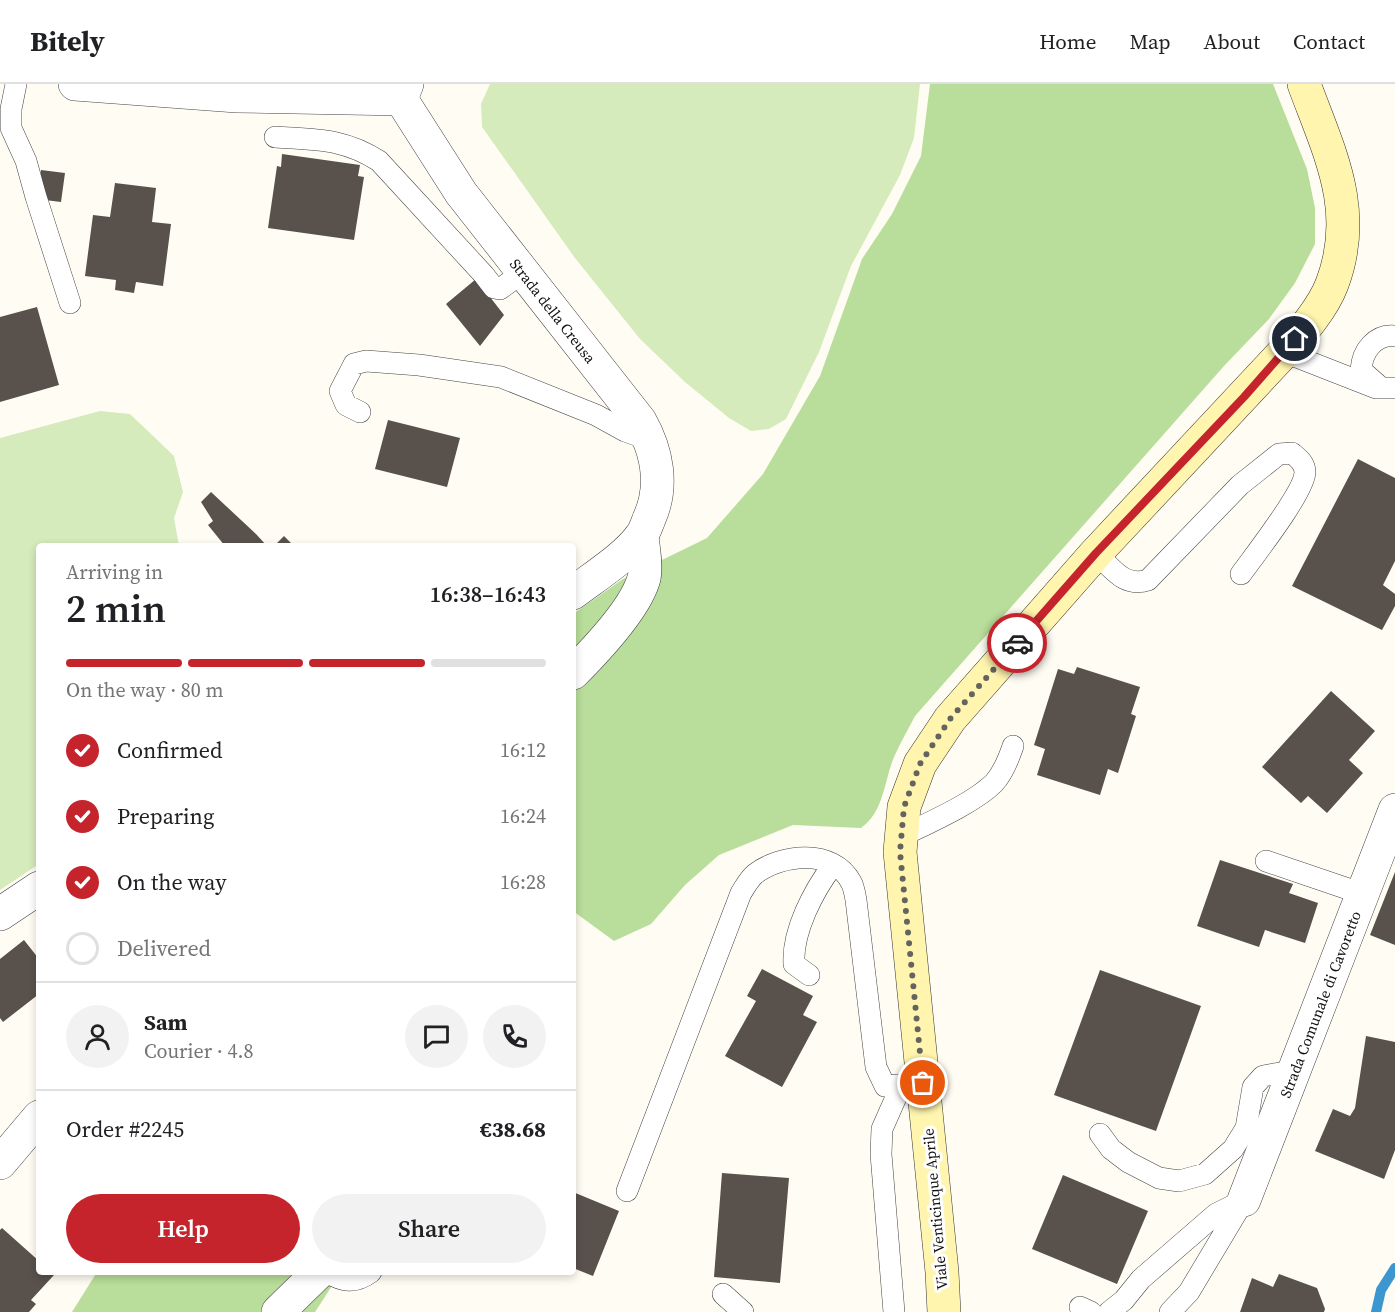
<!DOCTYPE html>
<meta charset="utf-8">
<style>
:root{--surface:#fff;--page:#f2f2f2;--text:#202124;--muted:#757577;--line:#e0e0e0;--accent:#c5242d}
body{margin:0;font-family:"Source Serif 4",serif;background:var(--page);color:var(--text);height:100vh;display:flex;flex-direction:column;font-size:22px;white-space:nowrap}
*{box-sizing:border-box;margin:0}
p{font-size:20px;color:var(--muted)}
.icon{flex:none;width:33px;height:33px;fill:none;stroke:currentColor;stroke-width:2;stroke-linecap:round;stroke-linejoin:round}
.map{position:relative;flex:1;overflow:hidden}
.sheet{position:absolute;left:36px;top:459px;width:540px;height:732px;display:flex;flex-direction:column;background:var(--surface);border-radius:6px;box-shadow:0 3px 9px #0003}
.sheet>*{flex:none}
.pin{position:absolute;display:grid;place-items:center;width:51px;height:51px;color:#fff;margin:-26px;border:3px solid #fff;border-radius:50%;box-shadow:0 2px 6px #0007}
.courier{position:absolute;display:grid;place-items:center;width:60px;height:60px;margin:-30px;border:4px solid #c5242d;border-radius:50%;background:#fff;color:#222;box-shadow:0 2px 8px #0007}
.head em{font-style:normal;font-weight:600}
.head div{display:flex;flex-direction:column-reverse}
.head{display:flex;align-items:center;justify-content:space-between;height:102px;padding:0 30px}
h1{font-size:39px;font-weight:600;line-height:45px}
.bar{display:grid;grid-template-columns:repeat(4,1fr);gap:9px 6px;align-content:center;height:72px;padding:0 30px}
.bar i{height:8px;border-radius:4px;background:var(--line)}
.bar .selected{background:var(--accent)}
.bar p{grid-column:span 4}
.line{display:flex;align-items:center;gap:15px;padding:0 30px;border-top:2px solid var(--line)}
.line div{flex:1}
.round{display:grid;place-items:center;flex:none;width:63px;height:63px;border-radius:32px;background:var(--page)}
ol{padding:0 30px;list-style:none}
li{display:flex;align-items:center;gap:18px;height:66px}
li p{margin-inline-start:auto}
li .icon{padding:6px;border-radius:50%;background:var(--accent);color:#fff;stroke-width:4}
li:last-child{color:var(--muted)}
li i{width:33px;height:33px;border:3px solid var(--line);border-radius:50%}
.cta{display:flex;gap:12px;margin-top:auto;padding:12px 30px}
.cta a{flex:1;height:69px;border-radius:36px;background:var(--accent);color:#fff;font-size:24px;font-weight:600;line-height:69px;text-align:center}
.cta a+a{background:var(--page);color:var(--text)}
header{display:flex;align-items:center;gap:36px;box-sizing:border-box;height:84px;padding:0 30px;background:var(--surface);border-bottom:2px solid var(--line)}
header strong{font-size:28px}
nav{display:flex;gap:33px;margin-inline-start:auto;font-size:21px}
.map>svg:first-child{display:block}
</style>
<header>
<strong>Bitely</strong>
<nav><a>Home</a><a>Map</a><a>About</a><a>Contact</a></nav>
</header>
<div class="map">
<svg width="1395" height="1228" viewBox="0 0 1395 1228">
<rect width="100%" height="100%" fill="#fffdf3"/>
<!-- green -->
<path fill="#d5ebbb" d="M 490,0 L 920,0 L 914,54 L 900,91 L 851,182 L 819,268 L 786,335 L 769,345 L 751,347 L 729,334 L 685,298 L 640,255 L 575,174 L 482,43 L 481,20 Z
M 100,327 L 130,330 L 174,372 L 183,408 L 174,434 L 179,462 L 39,462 L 39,780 L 0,806 L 0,354 Z"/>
<!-- forest -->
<path fill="#b9dd9a" d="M 930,0 L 1273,0 L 1307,85 L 1315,124 L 1315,160 L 1295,199 L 1269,235 L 1224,282 L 915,632 C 908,646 900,659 894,673 C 884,697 884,728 861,744 L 793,741 L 719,771 L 685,801 L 651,840 L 614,857 L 573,827 L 573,530 L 623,495 L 707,454 L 763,390 L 820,292 L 862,175 L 892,130 L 921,72 Z
M 97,1188 L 341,1188 L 315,1228 L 72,1228 Z"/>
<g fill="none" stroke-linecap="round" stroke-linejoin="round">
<!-- stream -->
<path stroke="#3c97d1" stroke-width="10" d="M 1376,1228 L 1381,1206 L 1395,1184"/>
</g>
<!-- building -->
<path fill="#59514c" d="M 282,70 L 360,81 L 358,92 L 364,93 L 354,156 L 268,144 L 277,82 L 281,83 Z
M 41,86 L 65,89 L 61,118 L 37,115 Z
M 115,99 L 156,104 L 152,138 L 171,140 L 163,202 L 136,198 L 134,209 L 115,206 L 116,196 L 85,192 L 93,131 L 110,133 Z
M 476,195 L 504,231 L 480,262 L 446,220 Z
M 37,223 L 59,301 L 0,318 L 0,233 Z
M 388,336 L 460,354 L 447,403 L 375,385 Z
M 1358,375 L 1395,394 L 1395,477 L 1383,501 L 1395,510 L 1395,522 L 1382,546 L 1292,502 Z
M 211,408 L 256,450 L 267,462 L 225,462 L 208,441 L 213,437 L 201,418 Z
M 284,452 L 294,462 L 274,462 Z
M 1077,583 L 1140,603 L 1131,630 L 1136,632 L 1118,689 L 1108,685 L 1100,711 L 1037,691 L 1045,665 L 1034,661 L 1058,585 L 1074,590 Z
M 1331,607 L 1375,647 L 1349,676 L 1363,689 L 1327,729 L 1308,712 L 1301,719 L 1262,683 Z
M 1220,776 L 1293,800 L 1289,809 L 1318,819 L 1305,859 L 1265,846 L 1259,863 L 1197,842 Z
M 1395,788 L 1395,861 L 1370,851 Z
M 24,856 L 39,875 L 39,910 L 3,938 L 0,934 L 0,875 Z
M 762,885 L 813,912 L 803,931 L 817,938 L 782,1003 L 725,972 L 756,917 L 747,912 Z
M 1100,886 L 1201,922 L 1156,1047 L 1054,1011 Z
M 1366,952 L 1395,958 L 1395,1066 L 1384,1095 L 1315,1067 L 1333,1025 L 1350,1032 L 1355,1024 Z
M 722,1089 L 789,1094 L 780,1199 L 714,1193 Z
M 1063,1091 L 1148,1127 L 1117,1200 L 1032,1165 Z
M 573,1108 L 619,1127 L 593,1192 L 573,1184 Z
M 2,1144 L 39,1177 L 39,1188 L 51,1188 L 54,1191 L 31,1216 L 36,1220 L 29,1228 L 0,1228 L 0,1146 Z
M 1279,1190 L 1317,1204 L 1325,1225 L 1324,1228 L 1240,1228 L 1252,1194 L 1273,1203 Z"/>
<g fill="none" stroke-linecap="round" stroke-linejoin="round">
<defs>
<path id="lane" d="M 16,0 L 11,25 L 11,44 L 26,77 L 36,113 L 70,219
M 275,53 C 316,56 344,54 379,77 L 484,191 L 494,204 L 500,205 L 522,189
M 1284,268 L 1376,304 L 1395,304
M 1378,301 L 1361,286 C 1362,267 1375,250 1395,252
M 360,328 L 346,321 L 340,307 L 354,280 L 366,277 L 419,281 L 501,293 L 596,331 L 625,347 L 650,356
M 1096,469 C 1112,484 1124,504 1148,496 L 1240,401 L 1279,370 L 1292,369 C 1298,374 1305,379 1305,388 C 1305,407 1254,472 1241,490
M 902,752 C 928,739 974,719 994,699 C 1003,689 1009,674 1013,662
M 1266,777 L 1363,810
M 809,891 L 794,880 C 792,847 814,806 833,781
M 1100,1050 L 1111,1065 L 1128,1078 L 1159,1094 L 1179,1097 L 1205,1090 L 1233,1065 L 1246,1044 L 1253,1003 L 1263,992 L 1280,989 L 1293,989
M 627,1107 L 741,809 C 745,803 749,795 755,790 C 781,770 833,764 851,798 C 854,803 855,811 856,816 L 876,983 L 885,1002 L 923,999
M 326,1188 C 343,1198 355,1200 371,1188
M 723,1210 L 743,1228
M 1080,1223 L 1091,1228
M 894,1228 L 881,1070 L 882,1045 L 901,1002
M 1109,1228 L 1124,1216 L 1141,1195 L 1216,1130 L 1244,1116
M 1170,1228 L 1189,1208 L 1244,1116"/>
<g id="street">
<path d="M 75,0 L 237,12 L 401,15 L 407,0"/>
<path id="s1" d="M 401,15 L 461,109 L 640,337 C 657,367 664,402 649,435 C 647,440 645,447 641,452 C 626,473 594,493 573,509"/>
<path d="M 573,589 C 595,567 636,524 644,494 C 647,482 643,464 642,452"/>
<path d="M 0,830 L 39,804"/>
<path d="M 0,1079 L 39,1033"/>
<path id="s2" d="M 1244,1116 L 1395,726"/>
<path d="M 278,1228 L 319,1188"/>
</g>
<path id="secondary" d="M 944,1228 L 942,1188 L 900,768 L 904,723 L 920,680 L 950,635 L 1096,469 L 1284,268 C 1301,249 1323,224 1332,200 C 1360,126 1329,68 1304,0"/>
</defs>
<!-- lane casing -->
<use href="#lane" stroke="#434343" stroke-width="22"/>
<!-- street casing -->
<use href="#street" stroke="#434343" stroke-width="34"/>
<!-- secondary casing -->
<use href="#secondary" stroke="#323232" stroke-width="34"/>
<!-- lane -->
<use href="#lane" stroke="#fff" stroke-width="21"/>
<!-- street -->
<use href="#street" stroke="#fff" stroke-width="33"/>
<!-- secondary -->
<use href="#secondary" stroke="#fff5ae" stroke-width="33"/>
</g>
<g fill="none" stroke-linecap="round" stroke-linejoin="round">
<!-- done -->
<path stroke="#64635f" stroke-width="6" stroke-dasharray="0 10.8" d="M 923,999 L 900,768 L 904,723 L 920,680 L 950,635 L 1017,559"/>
<!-- route -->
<path stroke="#c5242d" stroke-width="8" d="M 1017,559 L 1096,469 L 1244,313 L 1295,255"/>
</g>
<g text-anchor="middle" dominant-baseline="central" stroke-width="6" stroke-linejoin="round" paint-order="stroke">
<!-- street labels -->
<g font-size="15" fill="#101010" stroke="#fff">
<text stroke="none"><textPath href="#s1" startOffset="261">Strada della Creusa</textPath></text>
<text stroke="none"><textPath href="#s2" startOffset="210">Strada Comunale di Cavoretto</textPath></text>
<text transform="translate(935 1125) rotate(-95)">Viale Venticinque Aprile</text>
</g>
</g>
</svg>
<div class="pin" style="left:923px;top:999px;background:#ea580c"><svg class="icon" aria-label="bag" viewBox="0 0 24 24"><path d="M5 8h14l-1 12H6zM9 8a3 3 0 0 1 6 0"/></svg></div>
<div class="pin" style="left:1295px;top:255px;background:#1f2937"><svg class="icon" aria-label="home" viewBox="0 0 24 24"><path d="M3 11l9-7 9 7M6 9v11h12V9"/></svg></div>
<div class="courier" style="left:1017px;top:559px"><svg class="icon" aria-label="car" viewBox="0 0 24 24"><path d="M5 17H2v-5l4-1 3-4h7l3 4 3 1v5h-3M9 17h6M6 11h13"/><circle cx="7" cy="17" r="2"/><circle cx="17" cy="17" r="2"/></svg></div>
<section class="sheet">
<div class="head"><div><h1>2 min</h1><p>Arriving in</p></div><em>16:38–16:43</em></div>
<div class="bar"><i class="selected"></i><i class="selected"></i><i class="selected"></i><i></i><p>On the way · 80 m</p></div>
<ol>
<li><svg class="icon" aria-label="check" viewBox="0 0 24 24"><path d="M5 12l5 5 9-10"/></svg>Confirmed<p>16:12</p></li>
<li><svg class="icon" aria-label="check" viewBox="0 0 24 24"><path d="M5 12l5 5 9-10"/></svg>Preparing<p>16:24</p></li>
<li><svg class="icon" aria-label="check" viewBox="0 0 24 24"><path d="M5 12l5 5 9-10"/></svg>On the way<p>16:28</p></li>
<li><i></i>Delivered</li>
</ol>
<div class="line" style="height:108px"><a class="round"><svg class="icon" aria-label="person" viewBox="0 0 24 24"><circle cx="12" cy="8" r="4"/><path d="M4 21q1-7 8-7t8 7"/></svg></a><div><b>Sam</b><p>Courier · 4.8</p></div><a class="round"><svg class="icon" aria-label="chat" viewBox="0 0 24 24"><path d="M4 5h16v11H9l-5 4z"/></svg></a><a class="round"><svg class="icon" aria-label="phone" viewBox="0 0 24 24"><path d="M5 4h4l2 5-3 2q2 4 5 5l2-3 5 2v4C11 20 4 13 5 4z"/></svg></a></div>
<div class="line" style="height:78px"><div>Order #2245</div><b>€38.68</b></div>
<div class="cta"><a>Help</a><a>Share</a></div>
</section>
</div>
